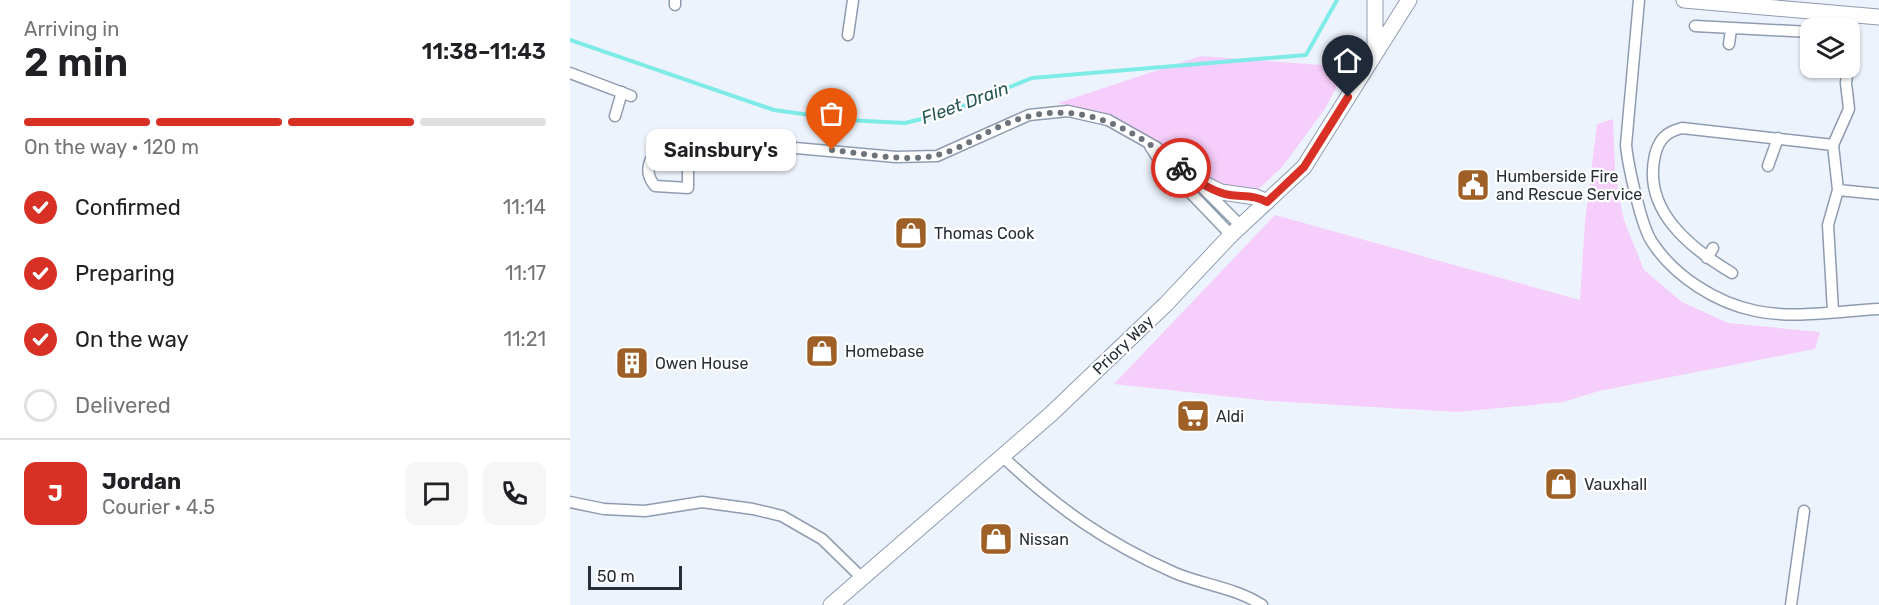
<!DOCTYPE html>
<meta charset="utf-8">
<style>
:root{--surface:#fff;--page:#f6f6f6;--text:#202124;--muted:#757577;--line:#e0e0e0;--accent:#d93025}
body{margin:0;font-family:Rubik,sans-serif;background:var(--page);color:var(--text);height:100vh;display:flex;flex-direction:column;font-size:22px;white-space:nowrap}
*{box-sizing:border-box;margin:0}
p{font-size:20px;color:var(--muted)}
.icon{flex:none;width:33px;height:33px;fill:none;stroke:currentColor;stroke-width:2;stroke-linecap:round;stroke-linejoin:round}
.map{position:relative;flex:1;overflow:hidden}
.sheet{display:flex;flex-direction:column;background:var(--surface);width:570px}
.sheet>*{flex:none}
.controls{position:absolute;left:1230px;top:18px;display:grid;gap:12px}
.controls a{display:grid;place-items:center;width:60px;height:60px;border-radius:12px;background:var(--surface);box-shadow:0 2px 4px #0004;font-size:30px}
.scale{position:absolute;left:18px;bottom:15px;width:94px;box-sizing:border-box;padding-left:6px;border:3px solid #282e36;border-top:0;font-size:16px;line-height:21px;white-space:nowrap;color:#282e36;-webkit-text-stroke:4px #fff;paint-order:stroke}
.pin{position:absolute;display:grid;place-items:center;width:51px;height:51px;color:#fff;margin:-62px -26px;border-radius:50% 50% 50% 0;rotate:-45deg;box-shadow:0 0 6px #0007}
.pin .icon{rotate:45deg}
.courier{position:absolute;display:grid;place-items:center;width:60px;height:60px;margin:-30px;border:4px solid #d93025;border-radius:50%;background:#fff;color:#222;box-shadow:0 2px 8px #0007}
.bubble{position:absolute;height:42px;border-radius:12px;background:var(--surface);box-shadow:0 2px 4px #0004;font-size:20px;font-weight:600;line-height:42px;text-align:center}
.headline em{font-style:normal;font-weight:600}
.headline div{display:flex;flex-direction:column-reverse}
.headline{display:flex;align-items:center;justify-content:space-between;height:102px;padding:0 24px}
h1{font-size:39px;font-weight:600;line-height:45px}
.bar{display:grid;grid-template-columns:repeat(4,1fr);gap:9px 6px;align-content:center;height:72px;padding:0 24px}
.bar i{height:8px;border-radius:4px;background:var(--line)}
.bar .on{background:var(--accent)}
.bar p{grid-column:span 4}
.line{display:flex;align-items:center;gap:15px;padding:0 24px;border-top:2px solid var(--line)}
.line div{flex:1}
.round{display:grid;place-items:center;flex:none;width:63px;height:63px;border-radius:12px;background:var(--page)}
ol{padding:0 24px;list-style:none}
li{display:flex;align-items:center;gap:18px;height:66px}
li p{margin-inline-start:auto}
li .icon{padding:6px;border-radius:50%;background:var(--accent);color:#fff;stroke-width:4}
li:last-child{color:var(--muted)}
li i{width:33px;height:33px;border:3px solid var(--line);border-radius:50%}
main{display:flex;flex:1;min-height:0}
.map>svg:first-child{display:block}
</style>
<main>
<section class="sheet">
<div class="headline"><div><h1>2 min</h1><p>Arriving in</p></div><em>11:38–11:43</em></div>
<div class="bar"><i class="on"></i><i class="on"></i><i class="on"></i><i></i><p>On the way · 120 m</p></div>
<ol>
<li><svg class="icon" aria-label="check" viewBox="0 0 24 24"><path d="M5 12l5 5 9-10"/></svg>Confirmed<p>11:14</p></li>
<li><svg class="icon" aria-label="check" viewBox="0 0 24 24"><path d="M5 12l5 5 9-10"/></svg>Preparing<p>11:17</p></li>
<li><svg class="icon" aria-label="check" viewBox="0 0 24 24"><path d="M5 12l5 5 9-10"/></svg>On the way<p>11:21</p></li>
<li><i></i>Delivered</li>
</ol>
<div class="line" style="height:108px"><b class="round" style="background:var(--accent);color:#fff">J</b><div><b>Jordan</b><p>Courier · 4.5</p></div><a class="round"><svg class="icon" aria-label="chat" viewBox="0 0 24 24"><path d="M4 5h16v11H9l-5 4z"/></svg></a><a class="round"><svg class="icon" aria-label="phone" viewBox="0 0 24 24"><path d="M5 4h4l2 5-3 2q2 4 5 5l2-3 5 2v4C11 20 4 13 5 4z"/></svg></a></div>
</section>
<div class="map">
<svg width="1309" height="605" viewBox="0 0 1309 605">
<rect width="100%" height="100%" fill="#edf3fc"/>
<!-- green -->
<path fill="#f6cefb" d="M 631,56 L 778,67 L 754,110 L 713,166 L 676,201 L 648,202 L 590,145 L 553,121 L 488,103 Z
M 1043,119 L 1045,169 L 1049,197 L 1054,220 L 1074,270 L 1112,302 L 1158,323 L 1250,332 L 1245,349 L 1029,391 L 993,402 L 887,412 L 699,401 L 544,384 L 705,215 L 1010,300 L 1015,222 L 1027,124 Z"/>
<g fill="none" stroke-linecap="round" stroke-linejoin="round">
<!-- stream -->
<path stroke="#7eebe6" stroke-width="4" d="M 0,40 L 204,110 L 276,120 L 335,123 L 376,113 L 462,78 L 736,55 L 767,0"/>
<defs>
<path id="street" d="M 1069,0 L 1056,145 C 1058,165 1071,226 1082,242 C 1104,276 1146,303 1186,311 C 1223,319 1271,311 1309,309
M 105,5 L 105,0
M 1125,26 L 1240,32
M 278,35 L 283,0
M 1159,44 L 1161,29
M 1280,48 L 1280,59
M 0,73 L 61,96
M 45,116 L 52,92
M 580,146 L 589,160 L 661,235
M 118,149 L 118,188 L 85,186 C 73,172 78,153 96,149 L 191,145 L 326,157 L 367,156 L 459,115 L 498,111 L 538,120 L 586,147 L 624,179 L 671,226
M 1198,166 L 1208,138
M 1268,190 L 1309,194
M 1137,258 L 1143,248
M 1162,273 C 1120,248 1072,210 1085,155 C 1089,139 1096,132 1112,128 L 1263,145
M 1263,311 L 1258,225 L 1268,190 L 1263,145 L 1279,109 L 1276,83 L 1278,68
M 434,458 C 490,510 535,542 605,573 C 634,585 666,588 692,605
M 0,502 L 34,509 L 75,511 L 132,502 L 183,509 L 212,516 L 252,539 L 291,577
M 1221,605 L 1234,511"/>
<path id="secondary" d="M 805,0 L 805,50
M 1114,0 L 1309,17
M 624,179 L 651,192 L 686,197 L 697,202
M 261,605 L 481,414 L 596,304 L 661,235 L 734,167 L 839,0"/>
</defs>
<!-- street casing -->
<use href="#street" stroke="#8f9cb0" stroke-width="13"/>
<!-- secondary casing -->
<use href="#secondary" stroke="#8f9cb0" stroke-width="17"/>
<!-- street -->
<use href="#street" stroke="#fff" stroke-width="10"/>
<!-- secondary -->
<use href="#secondary" stroke="#fff" stroke-width="15"/>
</g>
<g fill="none" stroke-linecap="round" stroke-linejoin="round">
<!-- done -->
<path stroke="#6d737b" stroke-width="6" stroke-dasharray="0 10.8" d="M 262,150 C 293,153 337,163 367,155 C 389,150 412,134 433,125 C 503,95 558,124 611,168"/>
<!-- route -->
<path stroke="#d93025" stroke-width="8" d="M 611,168 C 625,180 642,192 660,195 C 673,197 685,195 697,202 L 734,167 L 778,97"/>
</g>
<!-- icons -->
<defs>
<symbol id="civic-square" viewBox="-11 -11 22 22"><rect x="-9" y="-9" width="18" height="18" rx="4" fill="#9e6026" stroke="#fff"/><path d="M-.6-6.5H3V-4.5H.6V-3L4-1V1h2V6H-6V1h2V-1L-.6-3ZM-1.2 2.5V6h2.4V2.5Z" fill="#fff"/></symbol>
<symbol id="shop-square" viewBox="-11 -11 22 22"><rect x="-9" y="-9" width="18" height="18" rx="4" fill="#9e6026" stroke="#fff"/><path d="M-5-2.5h2.3a2.7 3.5 0 0 1 5.4 0H5L5.5 6h-11ZM-1.5-2.5h3a1.5 2.3 0 0 0-3 0Z" fill="#fff"/></symbol>
<symbol id="building-square" viewBox="-11 -11 22 22"><rect x="-9" y="-9" width="18" height="18" rx="4" fill="#9e6026" stroke="#fff"/><path d="M-4-6H4V6H1V3H-1V6H-4ZM-2.5-4.3h1.7v1.8h-1.7ZM.8-4.3h1.7v1.8H.8ZM-2.5-1h1.7V.8h-1.7ZM.8-1h1.7V.8H.8Z" fill="#fff"/></symbol>
<symbol id="supermarket-square" viewBox="-11 -11 22 22"><rect x="-9" y="-9" width="18" height="18" rx="4" fill="#9e6026" stroke="#fff"/><path d="M-6-5.5h2.5l.6 2H6L4.5 2H-2.5L-4.4-4H-6ZM-1.5 3.2a1.3 1.3 0 1 0 .1 0ZM3 3.2a1.3 1.3 0 1 0 .1 0Z" fill="#fff"/></symbol>
</defs>
<g fill-rule="evenodd">
<use href="#civic-square" x="884" y="166" width="38" height="38"/>
<use href="#shop-square" x="322" y="214" width="38" height="38"/>
<use href="#shop-square" x="233" y="332" width="38" height="38"/>
<use href="#building-square" x="43" y="344" width="38" height="38"/>
<use href="#supermarket-square" x="604" y="397" width="38" height="38"/>
<use href="#shop-square" x="972" y="465" width="38" height="38"/>
<use href="#shop-square" x="407" y="520" width="38" height="38"/>
</g>
<g text-anchor="middle" dominant-baseline="central" stroke-width="4.5" stroke-linejoin="round" paint-order="stroke">
<!-- poi labels -->
<g font-size="16" fill="#282e36" stroke="#fff" text-anchor="start">
<text x="926" y="176">Humberside Fire<tspan x="926" dy="18">and Rescue Service</tspan></text>
<text x="364" y="233">Thomas Cook</text>
<text x="275" y="351">Homebase</text>
<text x="85" y="363">Owen House</text>
<text x="646" y="416">Aldi</text>
<text x="1014" y="484">Vauxhall</text>
<text x="449" y="539">Nissan</text>
</g>
<!-- street labels -->
<g font-size="16" fill="#282e36" stroke="#fff">
<text transform="translate(553 345) rotate(-44)">Priory Way</text>
</g>
<!-- water labels -->
<g font-size="18" font-style="italic" fill="#275755" stroke="#fff">
<text transform="translate(395 103) rotate(-20)">Fleet Drain</text>
</g>
</g>
</svg>
<div class="controls">
<a><svg class="icon" aria-label="layers" viewBox="0 0 24 24"><path d="M12 4l9 5-9 5-9-5zM3 14l9 5 9-5"/></svg></a>
</div>
<div class="scale">50 m</div>
<div class="pin" style="left:262px;top:150px;background:#ea580c"><svg class="icon" aria-label="bag" viewBox="0 0 24 24"><path d="M5 8h14l-1 12H6zM9 8a3 3 0 0 1 6 0"/></svg></div>
<div class="pin" style="left:778px;top:97px;background:#1f2937"><svg class="icon" aria-label="home" viewBox="0 0 24 24"><path d="M3 11l9-7 9 7M6 9v11h12V9"/></svg></div>
<div class="courier" style="left:611px;top:168px"><svg class="icon" aria-label="bike" viewBox="0 0 24 24"><circle cx="6" cy="16" r="4"/><circle cx="18" cy="16" r="4"/><path d="M6 16l4-8h5l3 8M10 8l3 8H6M13 5h3"/></svg></div>
<div class="bubble" style="left:76px;top:129px;width:150px">Sainsbury's</div>
</div>
</main>
